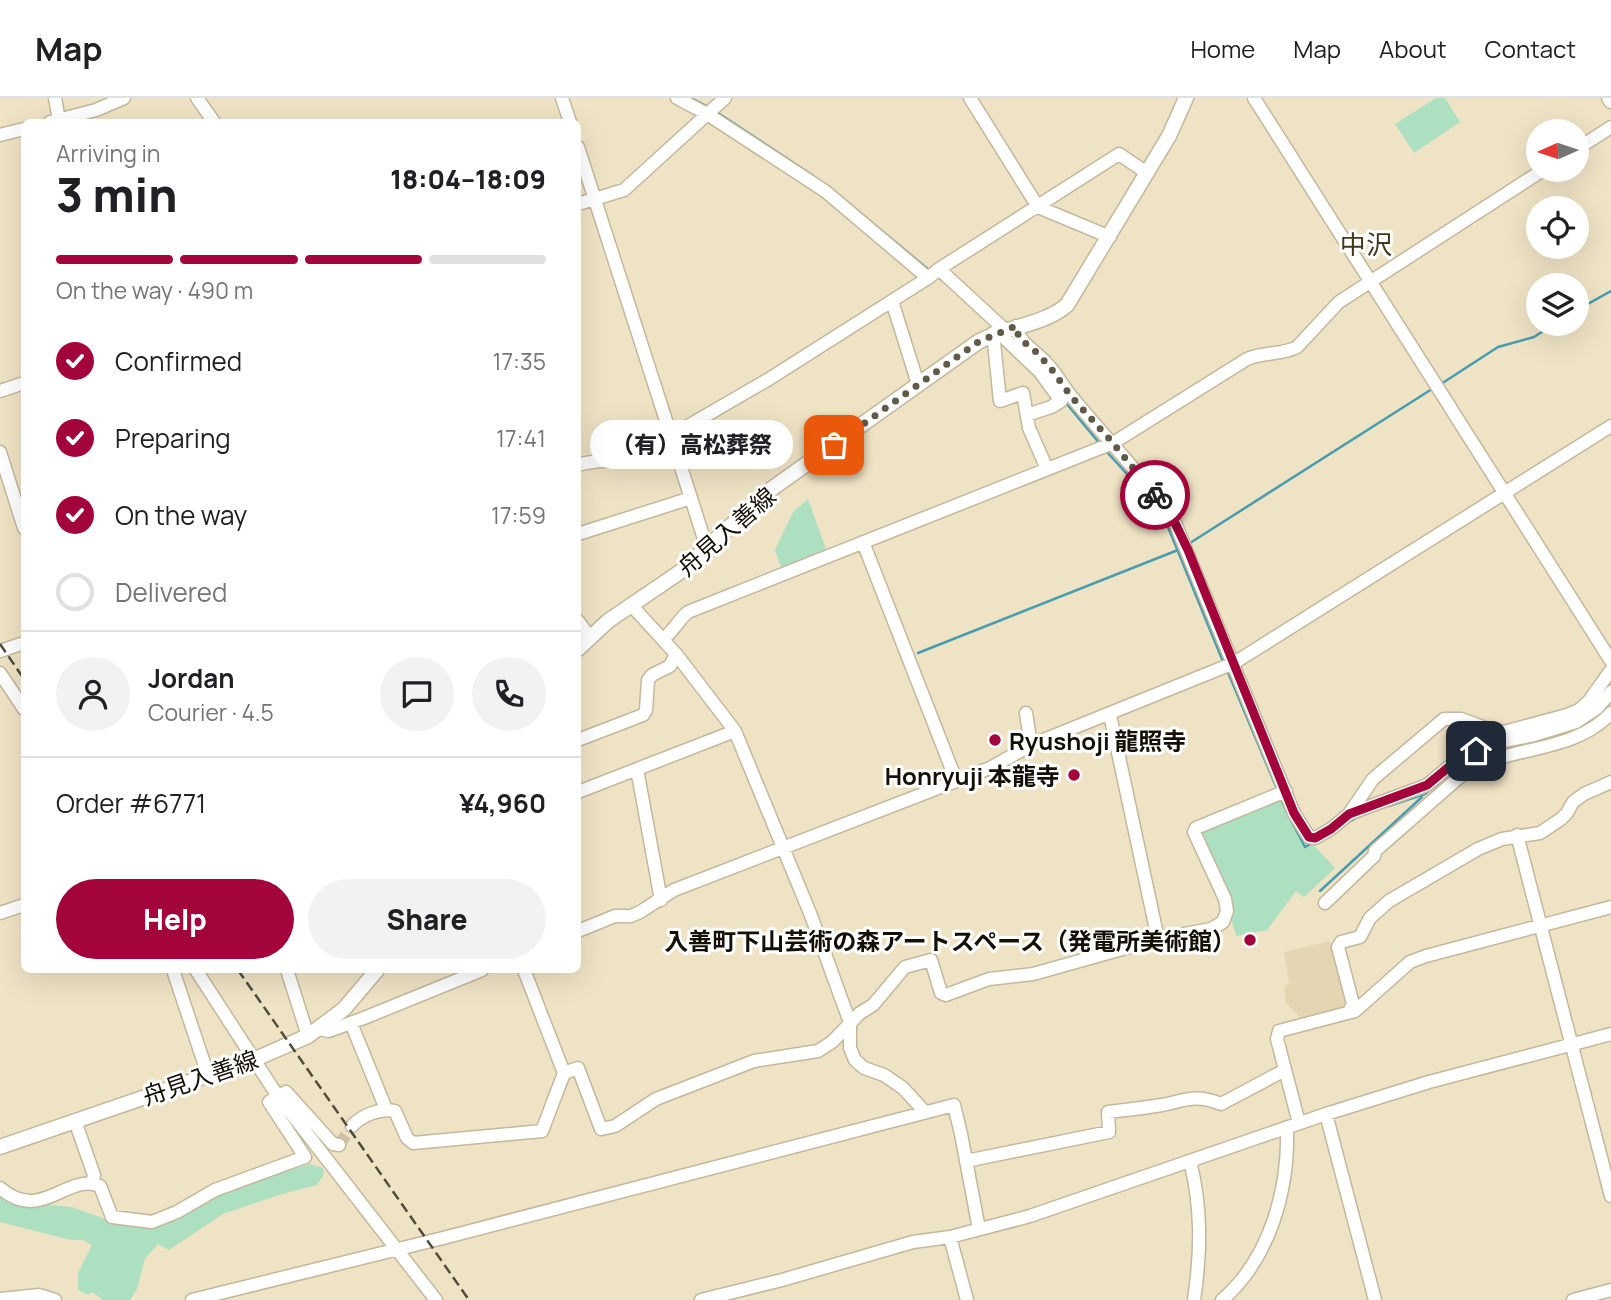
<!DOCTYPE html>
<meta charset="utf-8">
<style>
:root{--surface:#fff;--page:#f2f2f2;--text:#202124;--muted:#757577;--line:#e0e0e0;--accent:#a2043b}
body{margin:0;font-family:Manrope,"Noto Sans JP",sans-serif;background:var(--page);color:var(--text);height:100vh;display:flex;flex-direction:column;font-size:26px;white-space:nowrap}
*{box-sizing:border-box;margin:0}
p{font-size:23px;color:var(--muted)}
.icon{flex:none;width:38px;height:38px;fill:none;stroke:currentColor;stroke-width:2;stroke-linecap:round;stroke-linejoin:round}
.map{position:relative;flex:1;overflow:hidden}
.drawer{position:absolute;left:21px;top:21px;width:560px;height:854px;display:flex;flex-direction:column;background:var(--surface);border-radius:10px;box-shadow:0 7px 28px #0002}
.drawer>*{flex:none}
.needle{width:46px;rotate:267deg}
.controls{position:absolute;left:1526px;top:21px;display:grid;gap:14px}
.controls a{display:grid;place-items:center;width:63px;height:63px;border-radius:50%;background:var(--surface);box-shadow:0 7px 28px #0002;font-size:35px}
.pin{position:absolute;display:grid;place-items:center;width:60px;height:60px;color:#fff;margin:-30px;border-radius:14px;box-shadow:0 4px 10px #0006}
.courier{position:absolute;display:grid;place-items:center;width:70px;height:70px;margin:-35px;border:5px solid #a2043b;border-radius:50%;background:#fff;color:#222;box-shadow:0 2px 9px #0007}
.bubble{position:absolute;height:49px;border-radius:24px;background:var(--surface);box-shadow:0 7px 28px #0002;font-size:23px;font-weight:800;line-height:49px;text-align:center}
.summary em{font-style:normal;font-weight:800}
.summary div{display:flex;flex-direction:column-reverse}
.summary{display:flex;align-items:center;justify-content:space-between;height:119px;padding:0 35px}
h1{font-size:46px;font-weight:800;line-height:52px}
.bar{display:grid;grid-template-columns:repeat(4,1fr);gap:10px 7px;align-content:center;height:84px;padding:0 35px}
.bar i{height:9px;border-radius:5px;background:var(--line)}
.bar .selected{background:var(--accent)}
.bar p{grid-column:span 4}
.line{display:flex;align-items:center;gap:18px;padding:0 35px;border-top:2px solid var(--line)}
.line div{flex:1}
.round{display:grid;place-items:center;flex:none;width:74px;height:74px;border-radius:37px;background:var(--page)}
ol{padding:0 35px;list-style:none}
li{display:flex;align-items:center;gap:21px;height:77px}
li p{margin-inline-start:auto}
li .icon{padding:7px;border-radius:50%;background:var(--accent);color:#fff;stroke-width:4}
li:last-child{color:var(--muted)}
li i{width:38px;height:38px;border:4px solid var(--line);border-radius:50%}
.button{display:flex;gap:14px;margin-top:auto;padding:14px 35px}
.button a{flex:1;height:80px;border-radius:42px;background:var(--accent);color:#fff;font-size:28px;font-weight:800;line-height:80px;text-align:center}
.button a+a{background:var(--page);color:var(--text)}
header{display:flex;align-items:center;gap:42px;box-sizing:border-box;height:98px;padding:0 35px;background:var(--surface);border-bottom:2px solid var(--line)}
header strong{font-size:33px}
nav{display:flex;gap:38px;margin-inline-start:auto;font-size:24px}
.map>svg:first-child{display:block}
</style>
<header>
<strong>Map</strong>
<nav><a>Home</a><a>Map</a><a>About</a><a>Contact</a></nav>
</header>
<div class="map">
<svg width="1611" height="1202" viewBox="0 0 1611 1202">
<rect width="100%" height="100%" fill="#efe3c5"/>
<!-- built -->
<path fill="#e4d6b2" d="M 1330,843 L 1347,909 L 1301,920 L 1285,904 L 1285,888 L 1289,885 L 1284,854 Z"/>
<!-- green -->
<path fill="#addfc1" d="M 1436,0 L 1445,0 L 1460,24 L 1414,55 L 1395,26 Z
M 808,401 L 827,454 L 782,472 L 775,452 L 793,414 Z
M 1283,698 L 1308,741 L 1335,770 L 1304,799 L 1296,793 L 1267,832 L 1236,838 L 1230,816 L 1230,800 L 1225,785 L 1198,734 Z
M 310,1066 L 323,1070 L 324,1076 L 317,1087 L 282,1096 L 223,1116 L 169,1152 L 158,1146 L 145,1161 L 137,1191 L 130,1202 L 103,1202 L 92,1194 L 88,1197 L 78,1192 L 78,1175 L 92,1147 L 83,1142 L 71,1142 L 0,1124 L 0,1094 L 24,1105 L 72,1109 L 111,1123 L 140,1128 L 218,1095 Z"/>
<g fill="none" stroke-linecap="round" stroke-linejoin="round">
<!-- stream -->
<path stroke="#489caf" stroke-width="2.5" d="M 691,0 L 710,10
M 715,13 L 812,77
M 829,89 L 929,172
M 937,178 L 948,187
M 1577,212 L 1611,193
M 1441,286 L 1498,249 L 1534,239 L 1554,226
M 1066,305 L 1100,346
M 1106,353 L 1147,398 L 1168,429 L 1224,566
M 1190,445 L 1432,291
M 918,555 L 1178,452
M 1227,572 L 1277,691
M 1476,659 C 1513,645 1562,647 1592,621
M 1281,701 L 1287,714
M 1389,708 L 1425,696 L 1457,672
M 1290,720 L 1305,749 L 1314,744
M 1347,725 L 1360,718
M 1320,793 L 1422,699"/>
<!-- minor-tunnel -->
<path stroke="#cec3a8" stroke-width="12" stroke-dasharray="12 6" stroke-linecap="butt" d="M 339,1047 L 352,1028"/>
<defs>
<path id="minor" d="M 55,0 L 59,22
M 197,0 L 214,24
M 562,0 L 570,24
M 677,0 L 707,16 L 825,93 L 928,180
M 970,0 L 1038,109 L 1110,139
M 1254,0 L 1611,563
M 50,24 L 96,12 L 124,0
M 0,37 L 24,31
M 578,49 L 707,450
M 1577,51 L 1611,29
M 578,106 L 624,92 L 725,0
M 939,171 L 1119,56 L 1147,75
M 892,203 L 918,286
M 1016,228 C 1018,245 1038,254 1049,268 C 1057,277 1063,288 1071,298 C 1106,341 1146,380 1176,427 L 1294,715 L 1309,739 L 1315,740 L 1331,731 L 1349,716 L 1373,681 L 1444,621 L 1461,621 L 1488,631 L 1504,634 L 1567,617 L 1579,612 L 1589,603 L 1611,572
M 998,234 L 1040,274 L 1061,303 L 1051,309 L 1027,317
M 993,235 L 1000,303 L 1023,295 L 1029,330 L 1047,371
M 0,293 L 24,285
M 0,354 L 24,430
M 578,367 C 595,361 613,365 632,359 L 640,344 L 688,328 L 769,281 L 928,180 L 939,171 L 1004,231
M 578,436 L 691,400
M 863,444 L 956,682
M 632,508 L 676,556 L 735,633 L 812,820 L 841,900 L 850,924 L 850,950 L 855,962 L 864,970 L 884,977 L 903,990 L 924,1013
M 578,523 L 589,538
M 663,541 C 674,533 678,522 688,514 L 1113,345 L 1247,261 C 1263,254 1282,257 1297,249 L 1339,204 L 1543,72
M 0,553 L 24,545
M 0,575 L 24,611
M 1611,594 L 1597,610 L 1576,624 L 1534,637 L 1490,646 L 1456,663 L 1464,675 C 1509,647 1573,656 1611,615
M 1026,615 L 1031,647
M 1110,617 L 1158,841
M 578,642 L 643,617 L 646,612 L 648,582 L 652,577 L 670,568 L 676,556
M 637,671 L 661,802
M 578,694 L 735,633
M 1349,716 L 1427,687 L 1456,663
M 1517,737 L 1611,1098
M 1325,805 L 1374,758 L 1375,753 L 1464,675
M 0,815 L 24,807
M 578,833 L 615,818 L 631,818 L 640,814 L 674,792 L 990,670 L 1031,647 L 1234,565 L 1611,328
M 173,872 L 208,977
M 196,872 L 277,997 L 436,1202
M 287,872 L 308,938
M 524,872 L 564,975
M 1349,914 L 1353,906 L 1338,849 L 1341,844 L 1360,839 L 1370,820 L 1389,803 L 1478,751 L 1502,741 L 1540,735 L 1561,721 L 1567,715 L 1573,704 L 1584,696 L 1611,684
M 351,925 L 386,1011
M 319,931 L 329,933 L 364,920 L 482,872
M 1326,1016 L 1375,1202
M 75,1023 L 94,1077 L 92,1085
M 1299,1025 L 1277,941 L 1279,933 L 1355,913 L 1410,864 L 1426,858 L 1611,809
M 352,1028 C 362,1017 380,1010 395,1013 L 407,1040 L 413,1045 L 542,1033 L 564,975 L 578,970 L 601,1031 L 615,1028 L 656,1001 L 754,963 L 818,953 L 832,944 L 860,915 L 873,907 L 905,869 L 931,862 L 941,895 L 946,897 L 989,881 L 1033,876 L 1158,841 L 1211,831 L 1223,824 L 1227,813 L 1225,801 L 1194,734 L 1196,730 L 1286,693
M 966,1063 L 1109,1034 L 1108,1014 C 1126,1012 1144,1010 1162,1007 C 1187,1002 1195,996 1221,1006 L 1285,972
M 1190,1063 C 1202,1110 1201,1154 1194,1202
M 0,1090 C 42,1126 67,1074 100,1088 L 112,1119 L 152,1124 L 177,1114 L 215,1092 L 305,1059 L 269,1004 L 286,994 L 333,1046 L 339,1047
M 950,1139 L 967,1202
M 0,1201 L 39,1197 L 55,1202
M 192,1202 L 447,1139 L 954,1007 L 961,1036 L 979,1131
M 701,1202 L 782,1182 L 913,1144 L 950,1139 L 1030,1118 L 1326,1016 L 1429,984 L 1611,936
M 1222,1202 C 1270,1161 1289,1091 1287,1030
M 1573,1202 L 1611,1192"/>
<path id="major" d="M 1609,0 L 1611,3
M 578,551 L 608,523 L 680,474 L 770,392 L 978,244 C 1007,228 1044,227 1067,207 L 1169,38 L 1186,0
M 0,1049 L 253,962 L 308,938 L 344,911 L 377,872"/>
</defs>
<!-- minor casing -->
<use href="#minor" stroke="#c3b89b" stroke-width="15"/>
<!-- major casing -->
<use href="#major" stroke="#c3b89b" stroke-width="17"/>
<!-- minor -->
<use href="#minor" stroke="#fff" stroke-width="12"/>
<!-- major -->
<use href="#major" stroke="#fff" stroke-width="14"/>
<!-- rail -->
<path stroke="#524c3c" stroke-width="2.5" stroke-dasharray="10 5" stroke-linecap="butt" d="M 0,546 L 24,581
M 238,872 L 469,1202"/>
</g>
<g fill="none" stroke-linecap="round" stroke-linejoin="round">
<!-- done -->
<path stroke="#615a49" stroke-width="7" stroke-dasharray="0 12.6" d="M 834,347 L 978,244 L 1016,228 L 1019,240 L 1035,253 L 1050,269 L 1070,297 L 1113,345 L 1155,397"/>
<!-- route -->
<path stroke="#a2043b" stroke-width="9" d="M 1155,397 L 1176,427 L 1188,452 L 1294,715 L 1309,739 L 1315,740 L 1331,731 L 1349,716 L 1427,687 L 1456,663 L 1476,653"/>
</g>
<!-- markers -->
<g fill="#a2043b" stroke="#fff" stroke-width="2.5">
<circle cx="995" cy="642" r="7"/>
<circle cx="1074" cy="677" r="7"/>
<circle cx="1250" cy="842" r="7"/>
</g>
<g text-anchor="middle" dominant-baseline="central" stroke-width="6" stroke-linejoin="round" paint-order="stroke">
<!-- street labels -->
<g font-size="24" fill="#141006" stroke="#fff">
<text transform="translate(726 433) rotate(-41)">舟見入善線</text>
<text transform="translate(200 979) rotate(-19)">舟見入善線</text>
</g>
<!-- poi labels -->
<g font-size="24" font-weight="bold" fill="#141006" stroke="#fff" text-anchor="end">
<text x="1009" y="642" text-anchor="start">Ryushoji 龍照寺</text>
<text x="1060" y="677">Honryuji 本龍寺</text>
<text x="1236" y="842">入善町下山芸術の森アートスペース（発電所美術館）</text>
</g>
<!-- neighbourhood labels -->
<g font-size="26" fill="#41381f" stroke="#fff">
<text x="1366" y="146">中沢</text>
</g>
</g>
</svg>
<div class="controls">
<a><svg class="needle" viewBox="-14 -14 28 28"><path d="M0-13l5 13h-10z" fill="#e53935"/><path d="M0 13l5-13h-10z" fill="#757577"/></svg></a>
<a><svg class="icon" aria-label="locate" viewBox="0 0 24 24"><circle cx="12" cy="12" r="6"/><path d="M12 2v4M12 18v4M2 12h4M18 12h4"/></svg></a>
<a><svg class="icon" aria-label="layers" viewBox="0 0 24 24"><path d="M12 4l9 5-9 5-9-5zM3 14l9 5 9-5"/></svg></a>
</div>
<div class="pin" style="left:834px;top:347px;background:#ea580c"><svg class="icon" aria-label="bag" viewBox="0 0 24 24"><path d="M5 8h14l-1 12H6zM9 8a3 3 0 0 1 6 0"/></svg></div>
<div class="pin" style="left:1476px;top:653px;background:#1f2937"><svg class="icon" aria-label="home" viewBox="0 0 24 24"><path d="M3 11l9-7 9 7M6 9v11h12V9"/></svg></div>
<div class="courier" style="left:1155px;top:397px"><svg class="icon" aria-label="bike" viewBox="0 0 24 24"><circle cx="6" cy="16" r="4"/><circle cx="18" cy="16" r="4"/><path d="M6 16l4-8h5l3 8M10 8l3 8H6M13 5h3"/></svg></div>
<div class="bubble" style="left:590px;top:322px;width:203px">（有）高松葬祭</div>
<section class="drawer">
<div class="summary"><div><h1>3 min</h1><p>Arriving in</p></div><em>18:04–18:09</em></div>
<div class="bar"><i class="selected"></i><i class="selected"></i><i class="selected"></i><i></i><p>On the way · 490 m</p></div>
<ol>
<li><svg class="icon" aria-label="check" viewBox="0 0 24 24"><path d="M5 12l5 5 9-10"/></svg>Confirmed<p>17:35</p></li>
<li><svg class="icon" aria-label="check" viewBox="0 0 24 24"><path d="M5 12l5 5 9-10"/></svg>Preparing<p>17:41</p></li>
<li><svg class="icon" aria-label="check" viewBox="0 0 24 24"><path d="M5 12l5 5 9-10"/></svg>On the way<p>17:59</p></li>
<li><i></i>Delivered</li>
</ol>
<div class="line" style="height:126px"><a class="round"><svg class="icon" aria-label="person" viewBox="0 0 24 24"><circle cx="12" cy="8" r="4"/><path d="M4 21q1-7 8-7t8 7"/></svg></a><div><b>Jordan</b><p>Courier · 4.5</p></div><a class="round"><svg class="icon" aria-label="chat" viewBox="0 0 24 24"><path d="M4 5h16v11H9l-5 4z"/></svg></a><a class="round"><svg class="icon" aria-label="phone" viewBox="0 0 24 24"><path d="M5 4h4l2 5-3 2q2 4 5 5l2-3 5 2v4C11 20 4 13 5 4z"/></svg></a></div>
<div class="line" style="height:91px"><div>Order #6771</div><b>¥4,960</b></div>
<div class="button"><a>Help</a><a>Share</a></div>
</section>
</div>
